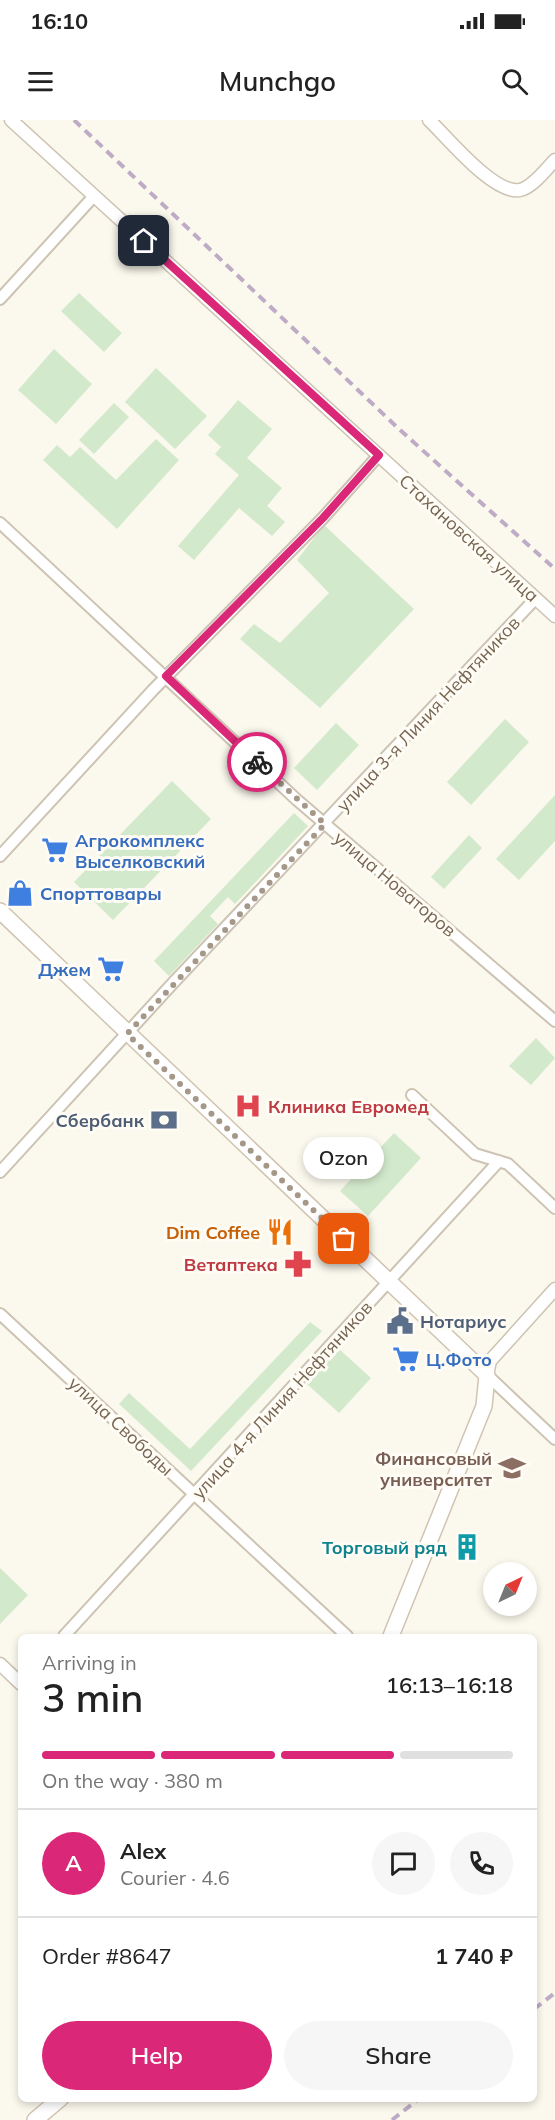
<!DOCTYPE html>
<meta charset="utf-8">
<style>
:root{--surface:#fff;--page:#f6f6f6;--text:#222;--muted:#767676;--line:#e0e0e0;--accent:#db2777}
body{margin:0;font-family:Mulish,sans-serif;background:var(--page);color:var(--text);height:100vh;display:flex;flex-direction:column;font-size:22px;white-space:nowrap}
*{box-sizing:border-box;margin:0}
p{font-size:20px;color:var(--muted)}
.icon{flex:none;width:33px;height:33px;fill:none;stroke:currentColor;stroke-width:2;stroke-linecap:round;stroke-linejoin:round}
.map{position:relative;flex:1;overflow:hidden}
.panel{position:absolute;left:18px;top:1514px;width:519px;height:468px;display:flex;flex-direction:column;background:var(--surface);border-radius:9px;box-shadow:0 3px 9px #0003}
.panel>*{flex:none}
.needle{width:39px;rotate:43deg}
.controls{position:absolute;left:483px;top:1442px;display:grid;gap:12px}
.controls a{display:grid;place-items:center;width:54px;height:54px;border-radius:50%;background:var(--surface);box-shadow:0 3px 9px #0003;font-size:30px}
.pin{position:absolute;display:grid;place-items:center;width:51px;height:51px;color:#fff;margin:-26px;border-radius:12px;box-shadow:0 3px 9px #0006}
.courier{position:absolute;display:grid;place-items:center;width:60px;height:60px;margin:-30px;border:4px solid #db2777;border-radius:50%;background:#fff;color:#222;box-shadow:0 2px 8px #0007}
.bubble{position:absolute;height:42px;border-radius:21px;background:var(--surface);box-shadow:0 3px 9px #0003;font-size:20px;font-weight:600;line-height:42px;text-align:center}
.summary em{font-style:normal;font-weight:600}
.summary div{display:flex;flex-direction:column-reverse}
.summary{display:flex;align-items:center;justify-content:space-between;height:102px;padding:0 24px}
h1{font-size:39px;font-weight:600;line-height:45px}
.bar{display:grid;grid-template-columns:repeat(4,1fr);gap:9px 6px;align-content:center;height:72px;padding:0 24px}
.bar i{height:8px;border-radius:4px;background:var(--line)}
.bar .selected{background:var(--accent)}
.bar p{grid-column:span 4}
.line{display:flex;align-items:center;gap:15px;padding:0 24px;border-top:2px solid var(--line)}
.line div{flex:1}
.round{display:grid;place-items:center;flex:none;width:63px;height:63px;border-radius:32px;background:var(--page)}
.action{display:flex;gap:12px;margin-top:auto;padding:12px 24px}
.action a{flex:1;height:69px;border-radius:36px;background:var(--accent);color:#fff;font-size:24px;font-weight:600;line-height:69px;text-align:center}
.action a+a{background:var(--page);color:var(--text)}
.status{display:flex;justify-content:space-between;align-items:center;height:42px;padding:0 30px;background:var(--surface);direction:ltr}
.status svg{height:16px;fill:currentColor}
header{display:flex;justify-content:space-between;align-items:center;height:78px;padding:0 24px;background:var(--surface);font-size:27px;font-weight:600}
.map>svg:first-child{display:block}
</style>
<div class="status"><b>16:10</b><svg viewBox="0 0 49 12"><path d="M0 12V9h3v3zM5 12V6h3v6zM10 12V3h3v9zM15 12V0h3v12zM26 1h20v11H26zM47 4h2v5h-2z"/></svg></div>
<header><svg class="icon" aria-label="menu" viewBox="0 0 24 24"><path d="M4 6h16M4 12h16M4 18h16"/></svg>Munchgo<svg class="icon" aria-label="search" viewBox="0 0 24 24"><circle cx="10" cy="10" r="6"/><path d="M15 15l6 6"/></svg></header>
<div class="map">
<svg width="555" height="2000" viewBox="0 0 555 2000">
<rect width="100%" height="100%" fill="#fbf8ed"/>
<!-- green -->
<path fill="#d3e9cc" d="M 79,173 L 122,213 L 104,232 L 61,191 Z
M 54,229 L 92,264 L 56,304 L 18,270 Z
M 156,248 L 207,296 L 175,329 L 125,282 Z
M 238,280 L 272,309 L 247,338 L 282,368 L 267,386 L 285,402 L 272,416 L 239,388 L 194,440 L 178,426 L 239,355 L 215,334 L 221,327 L 208,315 Z
M 114,283 L 129,297 L 94,334 L 79,320 Z
M 156,319 L 179,340 L 117,409 L 43,340 L 57,325 L 70,337 L 80,327 L 116,360 Z
M 324,405 L 414,489 L 320,588 L 240,519 L 254,504 L 280,523 L 329,473 L 297,440 Z
M 505,599 L 529,622 L 471,685 L 447,662 Z
M 336,603 L 359,625 L 317,670 L 294,648 Z
M 172,661 L 211,699 L 113,800 L 74,762 Z
M 555,675 L 555,721 L 519,760 L 496,739 Z
M 294,693 L 308,706 L 235,784 L 228,777 L 210,796 L 218,804 L 169,856 L 154,841 Z
M 469,715 L 482,728 L 444,769 L 431,757 Z
M 536,918 L 555,938 L 531,965 L 509,946 Z
M 394,1013 L 421,1038 L 368,1096 L 340,1071 Z
M 310,1202 L 322,1211 L 191,1351 L 119,1284 L 129,1273 L 190,1329 Z
M 339,1229 L 371,1258 L 339,1293 L 307,1264 Z
M 0,1448 L 28,1475 L 0,1504 Z"/>
<g fill="none" stroke-linecap="round" stroke-linejoin="round">
<defs>
<path id="minor" d="M 0,179 L 94,76
M 0,403 L 297,680 L 555,901
M 0,736 L 153,570 L 323,398 L 379,335
M 412,975 L 475,1034 L 508,1044 L 555,1088
M 0,1052 L 173,863 L 536,478
M 0,1194 L 347,1516
M 487,1255 L 555,1319
M 64,1516 L 499,1041"/>
<path id="tertiary" d="M 11,0 L 555,496
M 429,0 C 447,17 494,75 520,70 C 533,67 546,49 555,40
M 487,1255 L 490,1241 L 555,1169
M 0,1544 L 21,1564"/>
<path id="secondary" d="M 0,791 L 487,1255 L 484,1286 L 391,1516
M 35,2000 L 61,1978"/>
</defs>
<!-- minor casing -->
<use href="#minor" stroke="#cdc3b3" stroke-width="14"/>
<!-- tertiary casing -->
<use href="#tertiary" stroke="#cdc3b3" stroke-width="15"/>
<!-- secondary casing -->
<use href="#secondary" stroke="#d0c4b1" stroke-width="18"/>
<!-- minor -->
<use href="#minor" stroke="#fff" stroke-width="10"/>
<!-- tertiary -->
<use href="#tertiary" stroke="#fff" stroke-width="12"/>
<!-- secondary -->
<use href="#secondary" stroke="#fff" stroke-width="15"/>
<!-- rail -->
<path stroke="#beabc6" stroke-width="4" stroke-dasharray="9 6" stroke-linecap="butt" d="M 74,0 L 400,310 L 555,449
M 534,1889 L 555,1873
M 392,2000 L 420,1978"/>
</g>
<g fill="none" stroke-linecap="round" stroke-linejoin="round">
<!-- done -->
<path stroke="#a59888" stroke-width="6" stroke-dasharray="0 10.8" d="M 257,642 L 325,704 L 127,914 L 344,1119"/>
<!-- route -->
<path stroke="#db2777" stroke-width="8" d="M 144,121 L 379,335 L 323,398 L 166,556 L 257,642"/>
</g>
<!-- icons -->
<defs>
<symbol id="supermarket-bare" viewBox="-9 -9 18 18"><path d="M-6-5.5h2.5l.6 2H6L4.5 2H-2.5L-4.4-4H-6ZM-1.5 3.2a1.3 1.3 0 1 0 .1 0ZM3 3.2a1.3 1.3 0 1 0 .1 0Z" fill="#3f7fe0" stroke="#fefcf4" stroke-width="2.5" paint-order="stroke"/></symbol>
<symbol id="shop-bare" viewBox="-9 -9 18 18"><path d="M-5-2.5h2.3a2.7 3.5 0 0 1 5.4 0H5L5.5 6h-11ZM-1.5-2.5h3a1.5 2.3 0 0 0-3 0Z" fill="#3f7fe0" stroke="#fefcf4" stroke-width="2.5" paint-order="stroke"/></symbol>
<symbol id="hospital-bare" viewBox="-9 -9 18 18"><path d="M-5-5h3v3.5h4V-5h3V5h-3V1.5h-4V5h-3Z" fill="#e0444e" stroke="#fefcf4" stroke-width="2.5" paint-order="stroke"/></symbol>
<symbol id="bank-bare" viewBox="-9 -9 18 18"><path d="M-6-4H6V4H-6ZM0-2.3a2.3 2.3 0 1 0 0 4.6a2.3 2.3 0 1 0 0-4.6Z" fill="#5c6f8a" stroke="#fefcf4" stroke-width="2.5" paint-order="stroke"/></symbol>
<symbol id="restaurant-bare" viewBox="-9 -9 18 18"><path d="M-5-6h1v4h1v-4h1v4h1v-4h1v5L-1.5 .5V6h-2V.5L-5-1ZM5-6V6H3V1.5H1.5Q1.5-4 5-6Z" fill="#e8710a" stroke="#fefcf4" stroke-width="2.5" paint-order="stroke"/></symbol>
<symbol id="pharmacy-bare" viewBox="-9 -9 18 18"><path d="M-2-6h4v4h4v4h-4v4h-4v-4h-4v-4h4Z" fill="#e0444e" stroke="#fefcf4" stroke-width="2.5" paint-order="stroke"/></symbol>
<symbol id="civic-bare" viewBox="-9 -9 18 18"><path d="M-.6-6.5H3V-4.5H.6V-3L4-1V1h2V6H-6V1h2V-1L-.6-3ZM-1.2 2.5V6h2.4V2.5Z" fill="#5c6f8a" stroke="#fefcf4" stroke-width="2.5" paint-order="stroke"/></symbol>
<symbol id="university-bare" viewBox="-9 -9 18 18"><path d="M0-5L7-2L0 1L-7-2ZM-4 1L0 2.5L4 1V4Q0 6-4 4Z" fill="#8d6e63" stroke="#fefcf4" stroke-width="2.5" paint-order="stroke"/></symbol>
<symbol id="building-bare" viewBox="-9 -9 18 18"><path d="M-4-6H4V6H1V3H-1V6H-4ZM-2.5-4.3h1.7v1.8h-1.7ZM.8-4.3h1.7v1.8H.8ZM-2.5-1h1.7V.8h-1.7ZM.8-1h1.7V.8H.8Z" fill="#0f9aa8" stroke="#fefcf4" stroke-width="2.5" paint-order="stroke"/></symbol>
</defs>
<g fill-rule="evenodd">
<use href="#supermarket-bare" x="36" y="711" width="38" height="38"/>
<use href="#shop-bare" x="1" y="754" width="38" height="38"/>
<use href="#supermarket-bare" x="92" y="830" width="38" height="38"/>
<use href="#hospital-bare" x="229" y="967" width="38" height="38"/>
<use href="#bank-bare" x="145" y="981" width="38" height="38"/>
<use href="#restaurant-bare" x="261" y="1093" width="38" height="38"/>
<use href="#pharmacy-bare" x="279" y="1125" width="38" height="38"/>
<use href="#civic-bare" x="381" y="1182" width="38" height="38"/>
<use href="#supermarket-bare" x="387" y="1220" width="38" height="38"/>
<use href="#university-bare" x="493" y="1329" width="38" height="38"/>
<use href="#building-bare" x="448" y="1408" width="38" height="38"/>
</g>
<g text-anchor="middle" dominant-baseline="central" stroke-width="6" stroke-linejoin="round" paint-order="stroke">
<!-- street labels -->
<g font-size="18" fill="#766451" stroke="#fefcf4">
<text transform="translate(469 418) rotate(42)">Стахановская улица</text>
<text transform="translate(428 594) rotate(-47)">улица 3-я Линия Нефтяников</text>
<text transform="translate(395 764) rotate(40)">улица Новаторов</text>
<text transform="translate(282 1280) rotate(-48)">улица 4-я Линия Нефтяников</text>
<text transform="translate(121 1306) rotate(43)">улица Свободы</text>
</g>
<!-- shop labels -->
<g font-size="18" font-weight="bold" fill="#366cbe" stroke="#fefcf4" text-anchor="start">
<text x="75" y="720">Агрокомплекс<tspan x="75" dy="21">Выселковский</tspan></text>
<text x="40" y="773">Спорттовары</text>
<text x="91" y="849" text-anchor="end">Джем</text>
<text x="426" y="1239">Ц.Фото</text>
</g>
<!-- health labels -->
<g font-size="18" font-weight="bold" fill="#be3a42" stroke="#fefcf4" text-anchor="start">
<text x="268" y="986">Клиника Евромед</text>
<text x="278" y="1144" text-anchor="end">Ветаптека</text>
</g>
<!-- service labels -->
<g font-size="18" font-weight="bold" fill="#4e5e75" stroke="#fefcf4" text-anchor="end">
<text x="144" y="1000">Сбербанк</text>
<text x="420" y="1201" text-anchor="start">Нотариус</text>
</g>
<!-- food labels -->
<g font-size="18" font-weight="bold" fill="#c56008" stroke="#fefcf4" text-anchor="end">
<text x="260" y="1112">Dim Coffee</text>
</g>
<!-- education labels -->
<g font-size="18" font-weight="bold" fill="#785e54" stroke="#fefcf4" text-anchor="end">
<text x="492" y="1338">Финансовый<tspan x="492" dy="21">университет</tspan></text>
</g>
<!-- culture labels -->
<g font-size="18" font-weight="bold" fill="#0d838f" stroke="#fefcf4" text-anchor="end">
<text x="447" y="1427">Торговый ряд</text>
</g>
</g>
</svg>
<div class="controls">
<a><svg class="needle" viewBox="-14 -14 28 28"><path d="M0-13l5 13h-10z" fill="#e53935"/><path d="M0 13l5-13h-10z" fill="#767676"/></svg></a>
</div>
<div class="pin" style="left:344px;top:1119px;background:#ea580c"><svg class="icon" aria-label="bag" viewBox="0 0 24 24"><path d="M5 8h14l-1 12H6zM9 8a3 3 0 0 1 6 0"/></svg></div>
<div class="pin" style="left:144px;top:121px;background:#1f2937"><svg class="icon" aria-label="home" viewBox="0 0 24 24"><path d="M3 11l9-7 9 7M6 9v11h12V9"/></svg></div>
<div class="courier" style="left:257px;top:642px"><svg class="icon" aria-label="bike" viewBox="0 0 24 24"><circle cx="6" cy="16" r="4"/><circle cx="18" cy="16" r="4"/><path d="M6 16l4-8h5l3 8M10 8l3 8H6M13 5h3"/></svg></div>
<div class="bubble" style="left:303px;top:1017px;width:81px">Ozon</div>
<section class="panel">
<div class="summary"><div><h1>3 min</h1><p>Arriving in</p></div><em>16:13–16:18</em></div>
<div class="bar"><i class="selected"></i><i class="selected"></i><i class="selected"></i><i></i><p>On the way · 380 m</p></div>
<div class="line" style="height:108px"><b class="round" style="background:var(--accent);color:#fff">A</b><div><b>Alex</b><p>Courier · 4.6</p></div><a class="round"><svg class="icon" aria-label="chat" viewBox="0 0 24 24"><path d="M4 5h16v11H9l-5 4z"/></svg></a><a class="round"><svg class="icon" aria-label="phone" viewBox="0 0 24 24"><path d="M5 4h4l2 5-3 2q2 4 5 5l2-3 5 2v4C11 20 4 13 5 4z"/></svg></a></div>
<div class="line" style="height:78px"><div>Order #8647</div><b>1 740 ₽</b></div>
<div class="action"><a>Help</a><a>Share</a></div>
</section>
</div>
